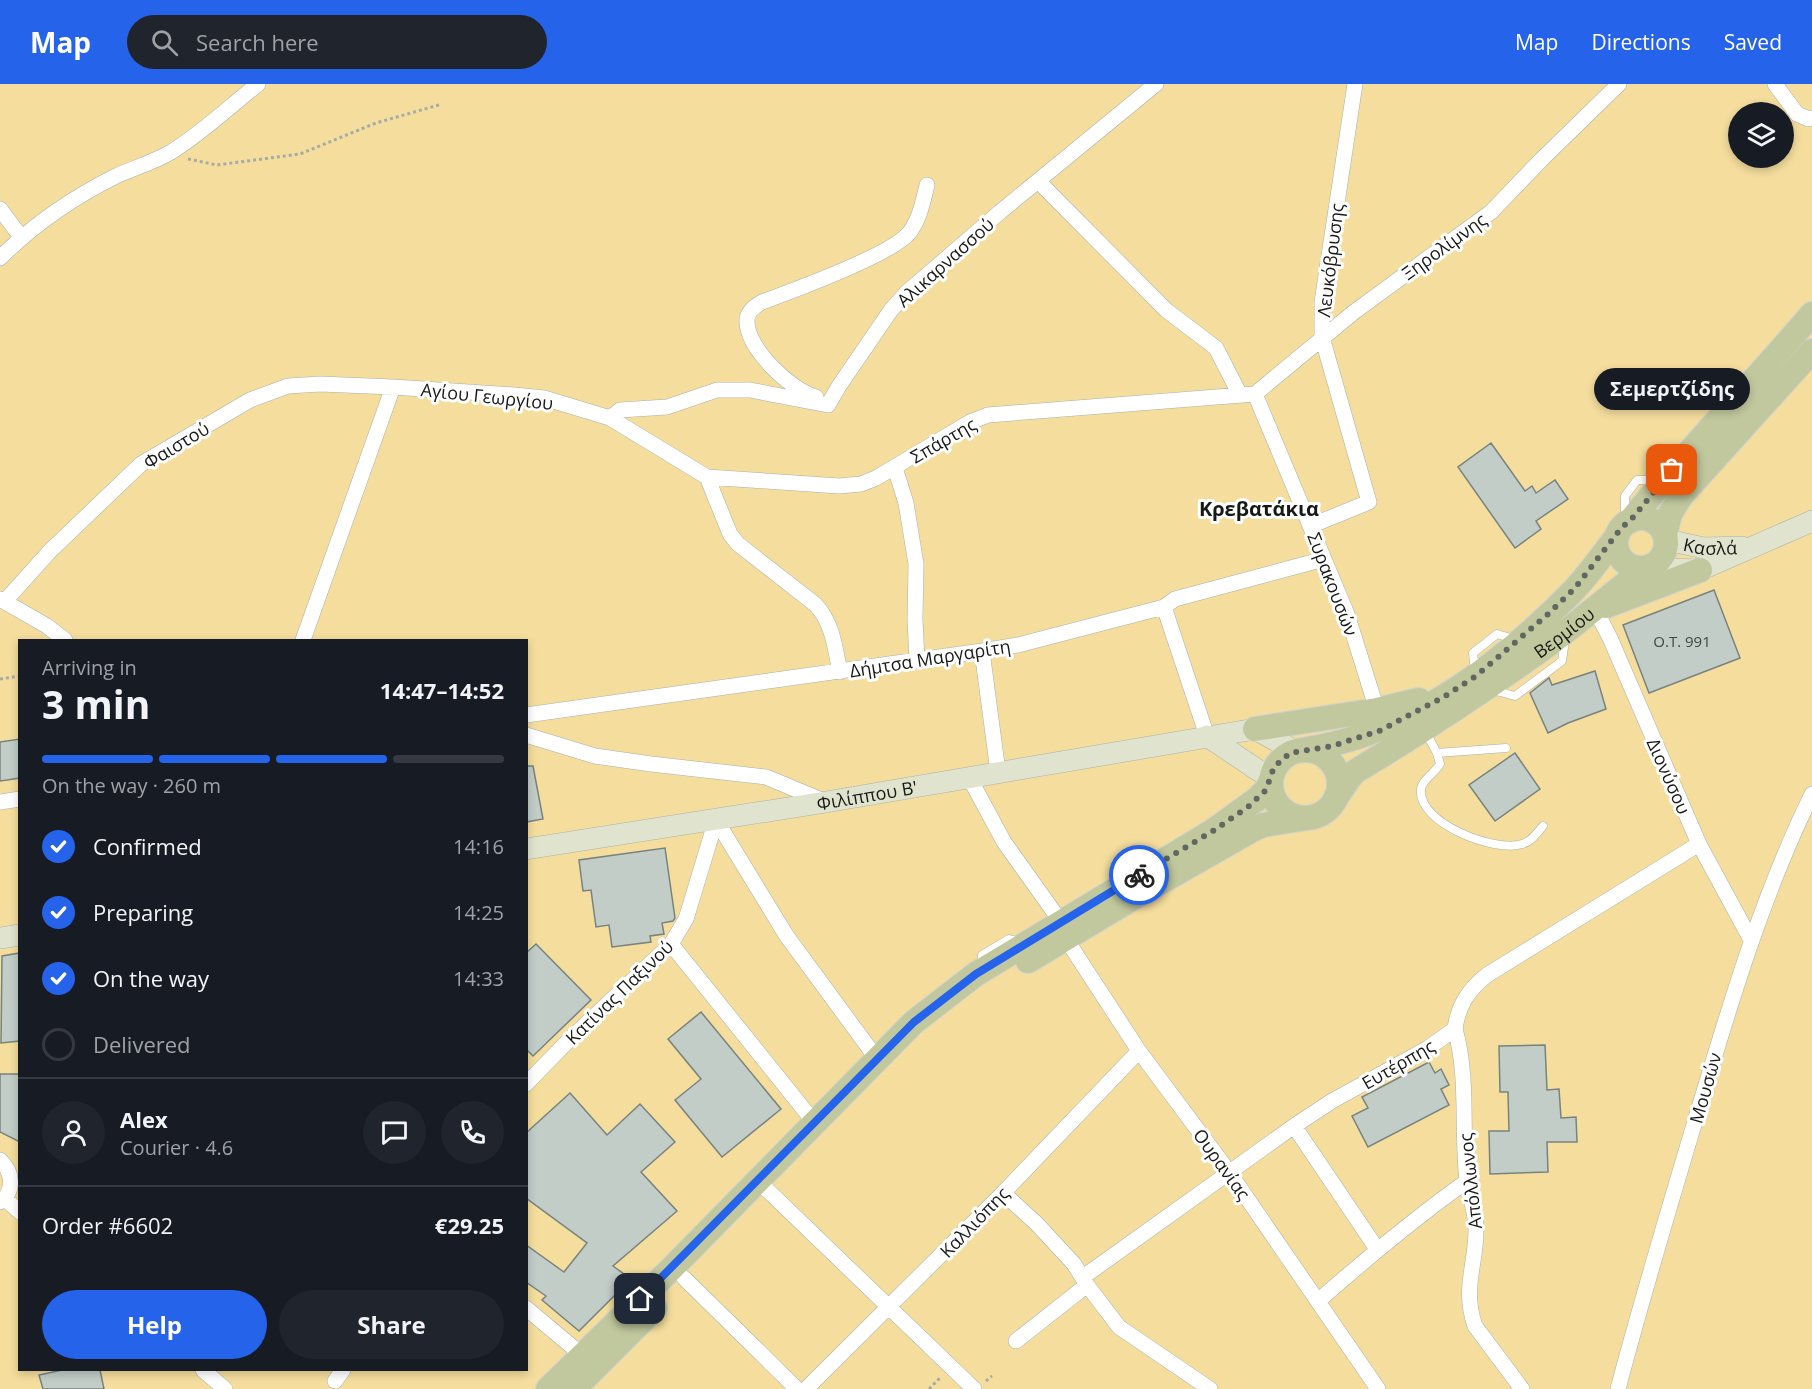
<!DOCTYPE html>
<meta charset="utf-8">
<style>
:root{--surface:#171b24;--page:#20242c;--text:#f1f3f6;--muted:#9ea1a6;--line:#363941;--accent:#2563eb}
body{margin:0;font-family:"Open Sans",sans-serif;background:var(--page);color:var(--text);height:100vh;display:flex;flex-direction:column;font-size:22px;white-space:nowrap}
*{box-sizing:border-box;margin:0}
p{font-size:20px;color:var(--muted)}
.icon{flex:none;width:33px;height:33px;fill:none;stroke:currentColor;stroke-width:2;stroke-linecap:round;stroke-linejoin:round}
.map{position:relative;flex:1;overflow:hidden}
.sheet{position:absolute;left:18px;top:555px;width:510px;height:732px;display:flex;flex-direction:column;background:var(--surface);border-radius:0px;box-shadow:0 3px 9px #0003}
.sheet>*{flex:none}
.buttons{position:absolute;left:1728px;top:18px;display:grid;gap:12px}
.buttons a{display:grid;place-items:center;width:66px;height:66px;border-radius:50%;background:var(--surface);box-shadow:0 3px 9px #0003;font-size:30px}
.pin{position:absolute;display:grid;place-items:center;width:51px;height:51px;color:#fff;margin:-26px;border-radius:12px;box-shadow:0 3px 9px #0006}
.courier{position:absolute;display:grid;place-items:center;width:60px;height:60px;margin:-30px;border:4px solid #2563eb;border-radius:50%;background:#fff;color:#222;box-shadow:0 2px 8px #0007}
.bubble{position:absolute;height:42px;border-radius:21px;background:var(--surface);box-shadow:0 3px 9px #0003;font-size:20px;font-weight:700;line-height:42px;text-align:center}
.overview em{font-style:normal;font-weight:700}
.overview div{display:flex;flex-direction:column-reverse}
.overview{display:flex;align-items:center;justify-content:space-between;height:102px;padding:0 24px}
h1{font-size:39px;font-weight:700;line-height:45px}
.bar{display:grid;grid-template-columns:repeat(4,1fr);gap:9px 6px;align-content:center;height:72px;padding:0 24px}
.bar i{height:8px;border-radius:4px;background:var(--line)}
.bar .active{background:var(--accent)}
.bar p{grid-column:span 4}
.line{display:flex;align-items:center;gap:15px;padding:0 24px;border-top:2px solid var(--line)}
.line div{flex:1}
.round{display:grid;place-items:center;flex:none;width:63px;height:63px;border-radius:32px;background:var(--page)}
ol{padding:0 24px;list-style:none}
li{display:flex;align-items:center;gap:18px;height:66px}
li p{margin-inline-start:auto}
li .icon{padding:6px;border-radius:50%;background:var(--accent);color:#fff;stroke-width:4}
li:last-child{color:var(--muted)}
li i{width:33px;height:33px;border:3px solid var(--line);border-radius:50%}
.action{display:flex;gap:12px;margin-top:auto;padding:12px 24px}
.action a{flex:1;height:69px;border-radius:36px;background:var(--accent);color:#fff;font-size:24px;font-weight:700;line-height:69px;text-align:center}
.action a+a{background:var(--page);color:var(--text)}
header{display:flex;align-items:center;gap:36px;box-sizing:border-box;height:84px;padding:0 30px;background:var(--accent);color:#fff}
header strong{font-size:28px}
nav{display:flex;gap:33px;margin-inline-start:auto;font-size:21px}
.search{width:420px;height:54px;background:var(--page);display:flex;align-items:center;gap:15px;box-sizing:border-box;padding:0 21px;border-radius:33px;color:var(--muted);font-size:22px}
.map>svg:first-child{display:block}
</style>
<header>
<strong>Map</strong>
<div class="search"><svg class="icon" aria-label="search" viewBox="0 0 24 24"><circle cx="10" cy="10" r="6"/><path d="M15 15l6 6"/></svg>Search here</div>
<nav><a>Map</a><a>Directions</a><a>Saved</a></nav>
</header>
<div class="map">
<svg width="1812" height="1305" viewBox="0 0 1812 1305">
<rect width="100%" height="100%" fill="#eff7ee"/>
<!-- green -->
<path fill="#f4dd9d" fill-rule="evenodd" d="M 0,0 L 1812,0 L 1812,1305 L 0,1305 ZM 1738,28 L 1784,28 L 1784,74 L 1738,74 ZM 20,556 L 526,556 L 526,1286 L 20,1286 Z"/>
<!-- building -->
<path fill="#c2cdc8" stroke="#78837e" stroke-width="1.5" d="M 1491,359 L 1525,407 L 1532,402 L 1536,409 L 1555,396 L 1568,415 L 1536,437 L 1541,445 L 1515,464 L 1458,383 Z
M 1714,506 L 1740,574 L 1649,609 L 1623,541 Z
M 1595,587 L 1606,625 L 1568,639 L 1548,649 L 1530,609 L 1549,594 L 1552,601 Z
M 20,655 L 20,694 L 0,697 L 0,658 Z
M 1515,669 L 1540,705 L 1495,737 L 1469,701 Z
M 526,682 L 533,682 L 543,735 L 526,738 Z
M 665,764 L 675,834 L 673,837 L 662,839 L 664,850 L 650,852 L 651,858 L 612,863 L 609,841 L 596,843 L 591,806 L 583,807 L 579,776 Z
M 536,860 L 591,916 L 533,972 L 526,965 L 526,869 Z
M 20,869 L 20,957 L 1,959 L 2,872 Z
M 701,928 L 781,1025 L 722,1073 L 675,1016 L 701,995 L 668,955 Z
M 1545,961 L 1547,1006 L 1559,1005 L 1561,1034 L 1576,1033 L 1577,1058 L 1547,1058 L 1548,1088 L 1490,1090 L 1489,1047 L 1509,1047 L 1508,1008 L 1500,1008 L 1499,962 Z
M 1429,978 L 1435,989 L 1441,985 L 1449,1001 L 1441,1005 L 1449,1021 L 1368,1063 L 1352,1032 L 1368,1024 L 1362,1013 Z
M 0,990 L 20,990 L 20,1058 L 0,1048 Z
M 570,1009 L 607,1051 L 640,1020 L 675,1058 L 641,1088 L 677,1127 L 613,1182 L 631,1195 L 579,1247 L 542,1216 L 546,1212 L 526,1198 L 526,1161 L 564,1188 L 587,1159 L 526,1114 L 526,1049 Z
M 62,1286 L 100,1286 L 104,1305 L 43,1305 L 39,1291 Z"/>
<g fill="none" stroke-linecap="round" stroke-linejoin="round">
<defs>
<path id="lane" d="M 1625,432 L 1625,412 L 1637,396 L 1650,396
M 1475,587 L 1473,569 L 1497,550 L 1507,553
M 1500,608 L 1515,612 L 1562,577 L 1564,563
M 1425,647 L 1437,669 L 1440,680 C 1435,689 1422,696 1421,705 C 1417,739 1495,769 1522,760 C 1531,758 1537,749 1543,742
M 1437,669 L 1506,664
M 982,879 L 982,871 L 1009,855 L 1016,857"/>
<path id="street" d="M 1775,0 L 1797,30 L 1809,35 L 1812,34
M 1038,97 L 1166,226 L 1216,264 L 1240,311
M 0,125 L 21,153
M 0,174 C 35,139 72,114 116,92 C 134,84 154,78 171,68 C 202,49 229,23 258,0
M 1255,310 L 1354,228 L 1491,128 L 1541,76 L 1619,0
M 1255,310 L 1347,530 L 1377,626
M 816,313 C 792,307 745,264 747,235 C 748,227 755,222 762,218 C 792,207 891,171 909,149 C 920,135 923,117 927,101
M 610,334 L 620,326 L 667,323 L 717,306 L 750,306 L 828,321 L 839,302 L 891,226 L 906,209 L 1000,128 L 1156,0
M 895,384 L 906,419 L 916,480 L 915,535 L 917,577
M 707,393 L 730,450 L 738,460 L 816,521 C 833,540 835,564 840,588
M 1310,442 L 1369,418 L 1322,253 L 1322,218 L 1355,0
M 0,515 L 47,542 L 65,556
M 5,517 L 50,467 L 141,380 L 250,316 L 288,302 L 320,300 L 393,303 L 514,311 L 544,314 L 610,334 L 707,393 L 839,402 L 861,400 L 876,394 L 970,338 L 988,331 L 1255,310
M 1164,523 L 1207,652
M 1595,525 L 1610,554 L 1699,760 L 1751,856
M 303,556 L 393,303
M 982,567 L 998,688
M 526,631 L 982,567 L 1018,561 L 1164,523 L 1175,515 L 1324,475
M 526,651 L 595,672 L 651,680 L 766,693 L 826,718
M 969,693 L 1004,758 L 1061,838
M 0,718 L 20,715
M 716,736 L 786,851 L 877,975
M 1066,855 L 1139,967 L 1229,1088 L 1378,1305
M 671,860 L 814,1038
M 1455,945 C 1469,994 1461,1046 1467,1096 C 1470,1113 1476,1129 1476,1146 C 1476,1182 1462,1204 1475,1242 L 1522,1305
M 526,1000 L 569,956 L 671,860 L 686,835 L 716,736
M 1294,1042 L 1377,1165
M 0,1076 C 13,1088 15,1107 0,1118
M 758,1097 L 974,1305
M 1003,1109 L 1036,1139 L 1074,1180 L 1087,1201 L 1119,1243 L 1210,1305
M 5,1115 L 20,1128
M 1083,1193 L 1294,1042 L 1332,1017 L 1428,964 L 1455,945 C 1458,922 1468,906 1487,891 L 1699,760
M 684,1194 L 797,1305
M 1318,1217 C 1366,1175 1415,1134 1467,1097
M 526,1224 L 582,1271 L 586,1278
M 1016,1257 L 1087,1201
M 203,1286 L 225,1305
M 335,1297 L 343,1286
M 806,1305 L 1003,1109 L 1139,967
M 1618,1305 C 1642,1214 1669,1124 1696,1034 C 1729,924 1761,814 1812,710"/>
<g id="secondary">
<path id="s1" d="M 1667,456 L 1704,464 L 1742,463"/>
<path d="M 1655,481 L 1670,485 L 1700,486 L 1812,437"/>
<path d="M 1207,652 L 1271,695"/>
<path id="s2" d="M 526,765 L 826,718 L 1255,645 L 1295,667"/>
<path d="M 0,854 L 20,851"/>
</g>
<g id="primary">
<circle cx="1641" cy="459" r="25"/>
<path d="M 1630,437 C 1688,366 1752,300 1812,230"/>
<path d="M 1665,450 L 1670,430 L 1681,412 L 1812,267"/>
<path d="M 1606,522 L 1700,486"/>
<path d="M 1255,645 L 1377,626 L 1419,616"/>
<path d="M 1307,665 C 1412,649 1502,580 1574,506 C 1590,489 1603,470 1617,452"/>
<circle cx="1305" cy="700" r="34"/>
<path id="s3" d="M 1335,715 L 1351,692 L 1356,687 C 1423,647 1488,604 1552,558 C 1584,534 1614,508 1646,484"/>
<path d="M 1028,877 L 1133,814 L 1252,746 L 1263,741 L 1306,734"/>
<path d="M 548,1305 L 669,1187 L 914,938 L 976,890 L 1213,747 L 1257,715 L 1266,706 L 1270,698"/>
<path d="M 574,1305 L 655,1224"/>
</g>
</defs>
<!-- lane casing -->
<use href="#lane" stroke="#aab2a9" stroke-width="9"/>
<!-- street casing -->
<use href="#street" stroke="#aab2a9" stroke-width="16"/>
<!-- secondary casing -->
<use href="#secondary" stroke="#aab2a9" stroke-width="22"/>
<!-- primary casing -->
<use href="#primary" stroke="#d0d1d0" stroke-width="26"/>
<!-- path -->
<path stroke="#a6aca5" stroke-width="3" stroke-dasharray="3 3" stroke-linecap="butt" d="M 188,75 L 217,81 L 300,70 L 376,39 L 442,20
M 0,595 L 20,592
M 986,1297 L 992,1292
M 929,1305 L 941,1293"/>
<!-- lane -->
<use href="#lane" stroke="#fff" stroke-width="8"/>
<!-- street -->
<use href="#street" stroke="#fff" stroke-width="15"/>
<!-- secondary -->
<use href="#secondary" stroke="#e0e4ce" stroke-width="21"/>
<!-- primary -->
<use href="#primary" stroke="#c1c89d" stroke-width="24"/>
</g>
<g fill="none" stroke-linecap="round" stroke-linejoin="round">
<!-- done -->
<path stroke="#626762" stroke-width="6" stroke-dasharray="0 10.8" d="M 1139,791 L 1213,747 L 1248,723 L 1266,706 L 1274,683 L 1290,669 L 1332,662 L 1379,647 L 1442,614 L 1476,592 L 1547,531 L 1575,504 L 1622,443 L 1630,437 L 1672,386"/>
<!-- route -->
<path stroke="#2563eb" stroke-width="8" d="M 640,1215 L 914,938 L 976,890 L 1139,791"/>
</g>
<g text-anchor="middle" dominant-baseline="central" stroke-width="6" stroke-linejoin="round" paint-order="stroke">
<!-- number labels -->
<g font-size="15" fill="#414642">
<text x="1682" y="557">Ο.Τ. 991</text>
</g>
<!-- street labels -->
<g font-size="18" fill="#161916" stroke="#fff">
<text transform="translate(1444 162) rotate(-36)">Ξηρολίμνης</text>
<text transform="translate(1330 176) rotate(-83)">Λευκόβρυσης</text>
<text transform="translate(945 178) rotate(-42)">Αλικαρνασσού</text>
<text transform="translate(487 312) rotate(6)">Αγίου Γεωργίου</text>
<text transform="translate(943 356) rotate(-30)">Σπάρτης</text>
<text transform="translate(176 361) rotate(-31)">Φαιστού</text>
<text stroke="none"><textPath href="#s1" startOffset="44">Κασλά</textPath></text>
<text transform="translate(1333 500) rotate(69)">Συρακουσών</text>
<text stroke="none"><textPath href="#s3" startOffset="285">Βερμίου</textPath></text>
<text transform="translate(930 574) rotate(-9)">Δήμτσα Μαργαρίτη</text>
<text transform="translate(1669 692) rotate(66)">Διονύσου</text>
<text stroke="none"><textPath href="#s2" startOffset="345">Φιλίππου Β'</textPath></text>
<text transform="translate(619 908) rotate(-44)">Κατίνας Παξινού</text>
<text transform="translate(1398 980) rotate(-30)">Ευτέρπης</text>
<text transform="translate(1705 1004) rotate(-74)">Μουσών</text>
<text transform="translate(1222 1080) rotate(54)">Ουρανίας</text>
<text transform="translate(1470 1097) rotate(-96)">Απόλλωνος</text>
<text transform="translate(974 1138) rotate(-46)">Καλλιόπης</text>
</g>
<!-- neighbourhood labels -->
<g font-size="20" font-weight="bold" fill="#161916" stroke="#fff">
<text x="1259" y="424">Κρεβατάκια</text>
</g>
</g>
</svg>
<div class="buttons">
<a><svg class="icon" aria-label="layers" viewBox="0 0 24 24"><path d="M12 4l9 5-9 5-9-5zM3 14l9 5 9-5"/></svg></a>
</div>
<div class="pin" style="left:1672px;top:386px;background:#ea580c"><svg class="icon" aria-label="bag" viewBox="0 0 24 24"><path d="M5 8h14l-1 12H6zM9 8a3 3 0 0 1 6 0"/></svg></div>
<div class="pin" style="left:640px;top:1215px;background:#1f2937"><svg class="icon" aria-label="home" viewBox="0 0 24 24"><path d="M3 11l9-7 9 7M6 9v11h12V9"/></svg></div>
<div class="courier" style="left:1139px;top:791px"><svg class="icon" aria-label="bike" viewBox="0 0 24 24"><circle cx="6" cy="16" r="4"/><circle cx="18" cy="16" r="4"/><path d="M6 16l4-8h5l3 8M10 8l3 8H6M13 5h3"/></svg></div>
<div class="bubble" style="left:1594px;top:284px;width:156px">Σεμερτζίδης</div>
<section class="sheet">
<div class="overview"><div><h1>3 min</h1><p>Arriving in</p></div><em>14:47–14:52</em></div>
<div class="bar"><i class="active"></i><i class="active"></i><i class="active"></i><i></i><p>On the way · 260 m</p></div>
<ol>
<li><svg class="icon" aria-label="check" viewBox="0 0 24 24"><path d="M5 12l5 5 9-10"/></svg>Confirmed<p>14:16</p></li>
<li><svg class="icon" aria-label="check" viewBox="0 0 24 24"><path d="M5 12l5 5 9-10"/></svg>Preparing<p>14:25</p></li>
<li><svg class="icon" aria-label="check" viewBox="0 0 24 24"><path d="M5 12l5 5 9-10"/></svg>On the way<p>14:33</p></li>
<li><i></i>Delivered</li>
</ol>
<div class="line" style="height:108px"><a class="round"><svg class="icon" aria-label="person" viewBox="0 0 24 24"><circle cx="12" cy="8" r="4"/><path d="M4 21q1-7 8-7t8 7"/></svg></a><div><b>Alex</b><p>Courier · 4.6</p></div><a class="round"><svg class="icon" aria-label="chat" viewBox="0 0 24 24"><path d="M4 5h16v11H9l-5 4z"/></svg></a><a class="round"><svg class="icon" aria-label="phone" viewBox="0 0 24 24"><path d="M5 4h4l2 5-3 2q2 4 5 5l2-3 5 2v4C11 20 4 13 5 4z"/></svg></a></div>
<div class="line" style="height:78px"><div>Order #6602</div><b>€29.25</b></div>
<div class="action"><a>Help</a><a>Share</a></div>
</section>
</div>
